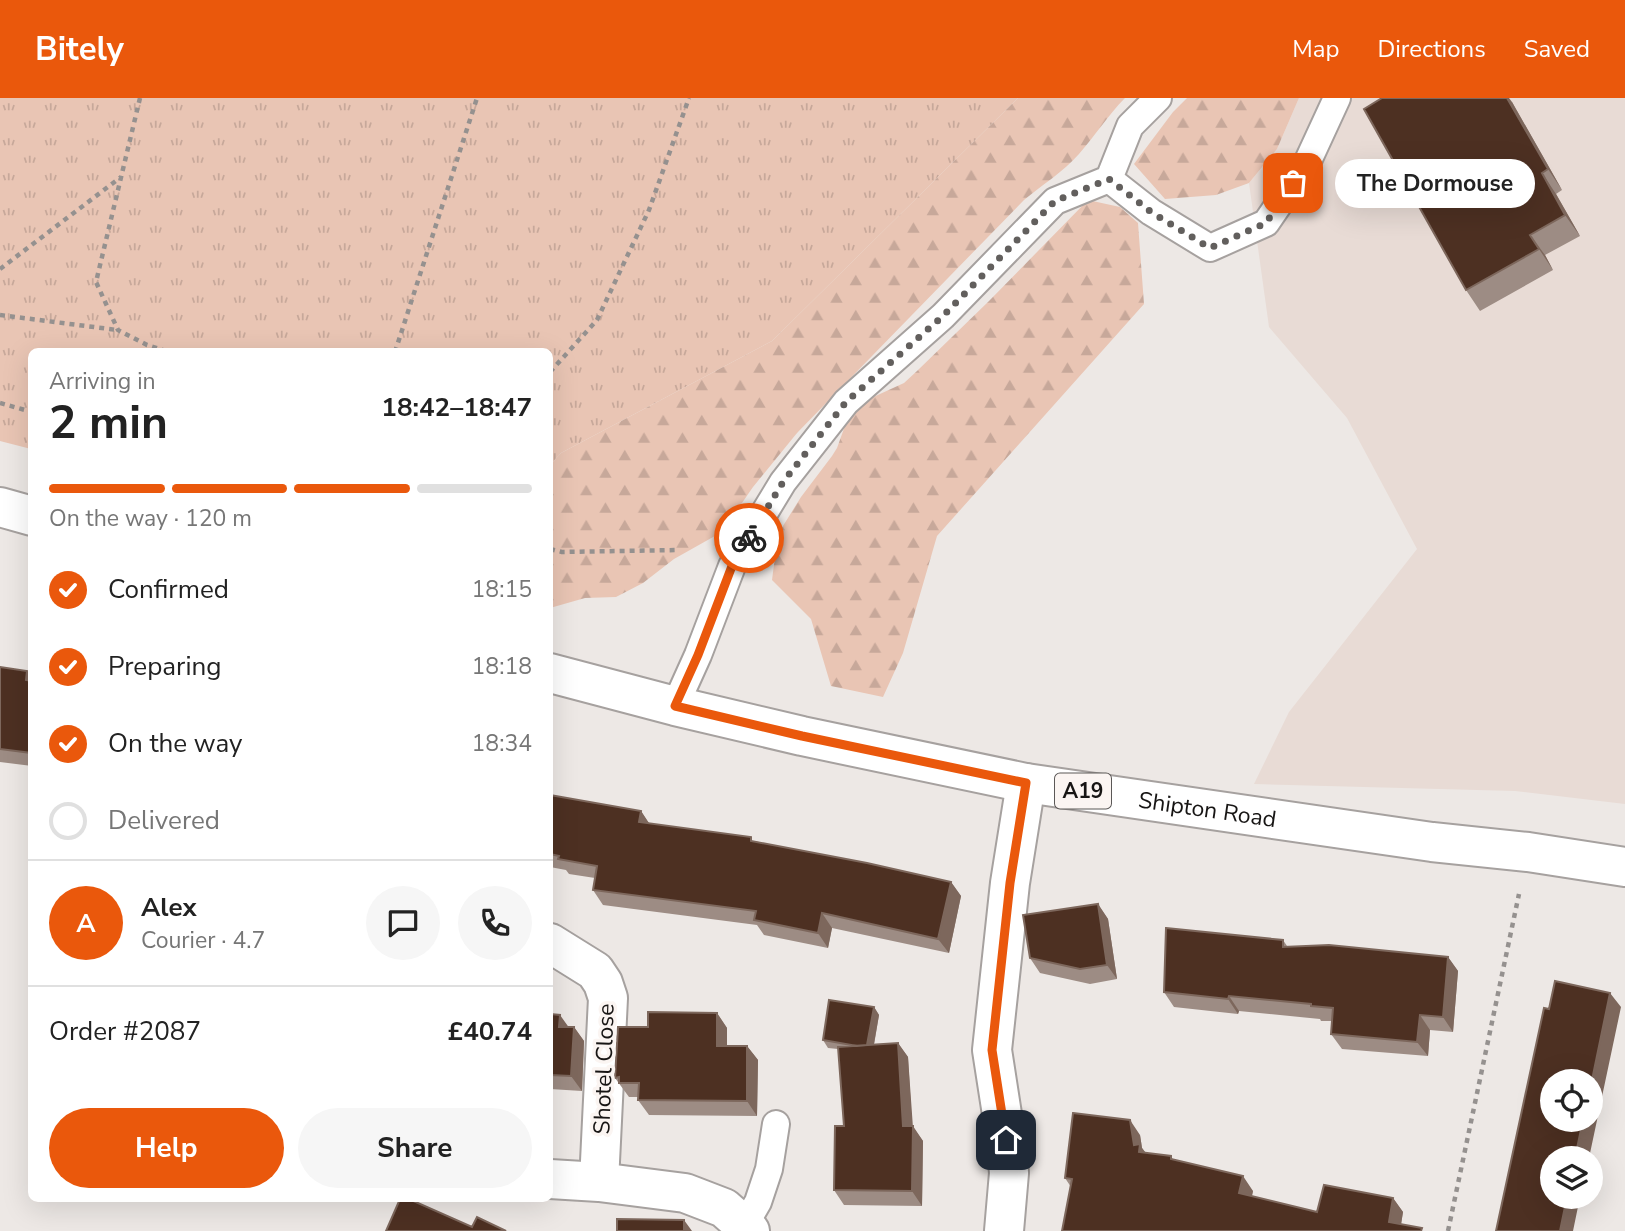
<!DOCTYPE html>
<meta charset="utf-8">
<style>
:root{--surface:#fff;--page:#f6f6f6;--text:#222;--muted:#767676;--line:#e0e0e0;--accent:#ea580c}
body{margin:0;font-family:"Nunito Sans",sans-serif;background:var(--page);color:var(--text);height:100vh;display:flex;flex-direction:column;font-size:26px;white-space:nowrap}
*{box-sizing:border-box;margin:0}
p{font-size:23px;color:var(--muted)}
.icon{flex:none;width:38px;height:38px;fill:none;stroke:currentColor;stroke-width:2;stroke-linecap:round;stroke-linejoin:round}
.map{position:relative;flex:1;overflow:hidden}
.drawer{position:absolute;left:28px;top:250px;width:525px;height:854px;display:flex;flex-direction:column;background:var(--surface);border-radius:10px;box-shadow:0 7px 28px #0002}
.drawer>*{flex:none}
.buttons{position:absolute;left:1540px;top:971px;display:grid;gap:14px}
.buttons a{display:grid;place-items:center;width:63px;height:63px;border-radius:50%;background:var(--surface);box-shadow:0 7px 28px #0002;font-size:35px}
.pin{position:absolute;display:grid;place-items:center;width:60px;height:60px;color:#fff;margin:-30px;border-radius:14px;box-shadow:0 4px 10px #0006}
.courier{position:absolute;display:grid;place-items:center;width:70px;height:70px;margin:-35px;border:5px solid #ea580c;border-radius:50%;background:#fff;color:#222;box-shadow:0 2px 9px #0007}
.bubble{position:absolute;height:49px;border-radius:24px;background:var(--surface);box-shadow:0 7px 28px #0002;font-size:23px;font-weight:700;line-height:49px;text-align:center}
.overview em{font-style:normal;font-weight:700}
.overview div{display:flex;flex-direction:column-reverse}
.overview{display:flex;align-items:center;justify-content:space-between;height:119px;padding:0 21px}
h1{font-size:46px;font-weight:700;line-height:52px}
.bar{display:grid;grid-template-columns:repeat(4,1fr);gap:10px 7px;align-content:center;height:84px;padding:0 21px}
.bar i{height:9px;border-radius:5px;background:var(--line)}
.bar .current{background:var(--accent)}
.bar p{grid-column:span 4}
.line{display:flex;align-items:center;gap:18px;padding:0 21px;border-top:2px solid var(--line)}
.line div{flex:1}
.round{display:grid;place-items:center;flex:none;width:74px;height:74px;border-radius:37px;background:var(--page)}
ol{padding:0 21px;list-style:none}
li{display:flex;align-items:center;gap:21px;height:77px}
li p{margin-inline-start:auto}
li .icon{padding:7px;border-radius:50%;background:var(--accent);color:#fff;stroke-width:4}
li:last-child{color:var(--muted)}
li i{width:38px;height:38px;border:4px solid var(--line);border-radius:50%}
.cta{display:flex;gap:14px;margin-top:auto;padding:14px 21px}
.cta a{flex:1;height:80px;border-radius:42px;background:var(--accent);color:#fff;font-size:28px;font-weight:700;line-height:80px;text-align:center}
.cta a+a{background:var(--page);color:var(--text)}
header{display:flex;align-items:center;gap:42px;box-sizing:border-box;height:98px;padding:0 35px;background:var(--accent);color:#fff}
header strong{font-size:33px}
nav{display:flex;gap:38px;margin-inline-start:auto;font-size:24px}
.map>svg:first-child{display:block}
</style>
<header>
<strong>Bitely</strong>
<nav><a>Map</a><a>Directions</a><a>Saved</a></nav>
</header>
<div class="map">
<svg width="1625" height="1133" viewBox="0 0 1625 1133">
<defs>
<pattern id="grass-tufts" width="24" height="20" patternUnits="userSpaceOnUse" patternTransform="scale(1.75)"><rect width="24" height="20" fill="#e9c5b4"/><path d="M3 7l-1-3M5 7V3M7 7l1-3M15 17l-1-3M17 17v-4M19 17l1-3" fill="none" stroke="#c7a89a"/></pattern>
<pattern id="forest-firs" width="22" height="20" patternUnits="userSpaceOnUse" patternTransform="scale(1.75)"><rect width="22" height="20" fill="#e9c5b4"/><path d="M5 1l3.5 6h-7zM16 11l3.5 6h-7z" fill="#c7a89a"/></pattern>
</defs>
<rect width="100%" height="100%" fill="#ede8e5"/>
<!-- built -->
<path fill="#e8dbd5" d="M 1299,0 L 1625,0 L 1625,706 L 1515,693 L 1254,686 L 1289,614 L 1417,451 L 1347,320 L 1269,229 L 1249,85 L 1277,51 Z"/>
<!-- grass -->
<path fill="url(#grass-tufts)" d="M 0,0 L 1018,0 L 772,243 L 561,355 L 550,367 L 550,254 L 32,254 L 31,351 L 0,343 Z"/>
<!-- forest -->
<path fill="url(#forest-firs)" d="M 1018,0 L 1125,0 C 1108,17 1095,38 1079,56 C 1063,74 1042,87 1024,102 L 797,335 L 753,389 L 722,434 L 674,461 L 643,485 L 616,499 L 585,500 L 550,510 L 550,367 L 561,355 L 772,243 Z
M 1187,0 L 1299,0 L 1277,51 L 1249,85 L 1216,97 L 1165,101 L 1134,66 L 1173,14 Z
M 1088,102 L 1120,109 L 1138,125 L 1144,206 L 937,438 L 903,555 L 883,599 L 831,588 L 811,521 L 772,482 L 778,436 L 801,399 L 832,358 L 837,350 L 846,325 L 855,313 L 869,301 L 904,285 L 917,273 L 989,203 Z"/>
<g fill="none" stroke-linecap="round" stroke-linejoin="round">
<defs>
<path id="lane" d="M 1109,81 L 1151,114 L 1210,150 L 1266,125 L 1307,65 L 1337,0
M 675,608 L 698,557 L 732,468 L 783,384 L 846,304 L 943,218 L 1055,103 L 1109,81 L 1130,28 L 1158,0
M 744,1128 L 758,1104 L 769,1071 L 776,1026"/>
<path id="street" d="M 550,845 L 595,873 L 603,885 L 608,900 L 599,1084
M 550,1081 L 599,1084 L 685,1095 L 724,1110 L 750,1133
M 1004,1133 L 1009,1075 L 1006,1042 L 992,952 L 1010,785 L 1026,685"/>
<g id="primary">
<path d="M 0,409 L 32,418"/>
<path id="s1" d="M 550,575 L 675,608 L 802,638 L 1026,685 L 1432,744 L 1528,754 L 1625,769"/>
</g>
</defs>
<!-- lane casing -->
<use href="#lane" stroke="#a6a19f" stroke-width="30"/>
<!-- street casing -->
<use href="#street" stroke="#a6a19f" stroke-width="42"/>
<!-- primary casing -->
<use href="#primary" stroke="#a6a19f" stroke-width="42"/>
<!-- path -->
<path stroke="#95918f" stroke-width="4.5" stroke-dasharray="5 5" stroke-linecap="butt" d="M 140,0 L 96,184 L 118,232 L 147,247 L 169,254
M 0,171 L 121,79
M 0,217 L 117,232
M 395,254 L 477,0
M 550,274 L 597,222 L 649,112 L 689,0
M 0,305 L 32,314
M 550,451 L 562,454 L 679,452
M 1448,1133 L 1519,796"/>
<!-- lane -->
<use href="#lane" stroke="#fff" stroke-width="26"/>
<!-- street -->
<use href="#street" stroke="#fff" stroke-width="38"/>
<!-- primary -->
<use href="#primary" stroke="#fff" stroke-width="38"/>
</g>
<!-- wall -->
<path fill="#9d8c84" d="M 1512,4 L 1562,92 L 1556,96 L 1580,138 L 1545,157 L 1553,172 L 1480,213 L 1466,192 Z
M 0,569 L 32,579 L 32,668 L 0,664 Z
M 550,697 L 641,713 L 649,726 L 754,743 L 951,784 L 961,798 L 949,855 L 832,830 L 828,850 L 764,837 L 757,827 L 603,807 L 593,792 L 595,780 L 569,776 L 566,772 L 550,769 Z
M 1098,806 L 1108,821 L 1117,881 L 1090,886 L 1040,875 L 1030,860 Z
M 1283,842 L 1287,848 L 1448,859 L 1458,873 L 1453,934 L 1430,932 L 1428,958 L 1342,951 L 1331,936 L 1332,923 L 1321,923 L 1320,921 L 1239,913 L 1238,916 L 1174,909 L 1164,894 Z
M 874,909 L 879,917 L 874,947 L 898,945 L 908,959 L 912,1028 L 923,1043 L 922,1108 L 844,1107 L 834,1092 L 844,1028 L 838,951 L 828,950 L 823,942 Z
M 717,915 L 727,930 L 727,948 L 747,948 L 758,962 L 757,1018 L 649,1017 L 638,1002 L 638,999 L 629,999 L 615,980 L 648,929 Z
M 550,916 L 568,929 L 574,929 L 584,943 L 582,993 L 550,991 Z
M 1140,1037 L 1142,1050 L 1146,1055 L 1171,1058 L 1173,1062 L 1253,1093 L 1252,1098 L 1317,1114 L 1393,1100 L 1403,1114 L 1401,1126 L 1071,1089 L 1065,1080 Z"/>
<!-- shaded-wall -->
<path fill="#7d675c" d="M 1507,0 L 1509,0 L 1512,4 L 1562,92 L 1548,71 Z
M 1542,75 L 1556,96 L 1580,138 L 1565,117 Z
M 1530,137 L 1545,157 L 1553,172 L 1539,151 Z
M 27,573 L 32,579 L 32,590 L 26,582 Z
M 641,713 L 651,728 L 639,724 Z
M 951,784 L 961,798 L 949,855 L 938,841 Z
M 1098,806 L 1108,821 L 1117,881 L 1107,867 Z
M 822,815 L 832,830 L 828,850 L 818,835 Z
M 1448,859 L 1458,873 L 1453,934 L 1443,919 Z
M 1610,895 L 1621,909 L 1589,1060 L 1575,1060 L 1583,1022 L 1591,1022 L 1591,987 Z
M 1229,898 L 1239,913 L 1238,916 L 1228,901 Z
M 874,909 L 879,917 L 872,957 L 867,950 Z
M 717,915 L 727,930 L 727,962 L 717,948 Z
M 560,917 L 570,931 L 559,929 Z
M 1420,917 L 1430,932 L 1428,958 L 1417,944 Z
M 574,929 L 584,943 L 582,993 L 571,978 Z
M 898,945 L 908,959 L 913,1030 L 913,1028 L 923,1043 L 922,1108 L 912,1093 L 903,1028 Z
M 747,948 L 758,962 L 757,1018 L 747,1003 Z
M 1130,1022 L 1140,1037 L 1142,1050 L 1150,1061 L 1149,1069 L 1134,1047 Z
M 1243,1078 L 1253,1093 L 1249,1110 L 1239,1095 Z
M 1567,1099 L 1580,1099 L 1573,1133 L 1560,1133 Z
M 1393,1100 L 1403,1114 L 1400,1133 L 1389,1124 Z
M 684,1122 L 692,1133 L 684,1133 Z"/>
<!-- building -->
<path fill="#4d3022" stroke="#7d675c" stroke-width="2" d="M 1382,0 L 1507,0 L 1548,71 L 1542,75 L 1565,117 L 1530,137 L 1539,151 L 1466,192 L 1364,11 Z
M 0,569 L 27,573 L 26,582 L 32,583 L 32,655 L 0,651 Z
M 550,697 L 641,713 L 639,724 L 751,739 L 751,743 L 867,765 L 951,784 L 938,841 L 822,815 L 818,835 L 754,822 L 756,813 L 593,792 L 597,768 L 558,761 L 559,758 L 550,756 Z
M 1098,806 L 1107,867 L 1080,871 L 1030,860 L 1023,817 Z
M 1166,830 L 1283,842 L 1283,849 L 1329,847 L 1448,859 L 1443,919 L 1420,917 L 1417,944 L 1331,936 L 1333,910 L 1311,908 L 1311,906 L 1229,898 L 1228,901 L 1164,894 Z
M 1555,883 L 1610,895 L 1591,987 L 1591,984 L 1552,984 L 1552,1022 L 1583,1022 L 1575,1060 L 1552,1060 L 1552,1099 L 1567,1099 L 1560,1133 L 1496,1133 L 1544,910 L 1549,911 Z
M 829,902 L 874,909 L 867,947 L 857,948 L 823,942 Z
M 648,914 L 717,915 L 717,948 L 747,948 L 747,1003 L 638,1002 L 639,985 L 619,985 L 619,979 L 615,980 L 618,929 L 648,929 Z
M 550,916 L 560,917 L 559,929 L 574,929 L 571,978 L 550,977 Z
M 898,945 L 903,1028 L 913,1028 L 912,1093 L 834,1092 L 835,1028 L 844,1028 L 838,949 Z
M 1073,1015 L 1130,1022 L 1134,1047 L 1140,1046 L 1139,1054 L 1171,1058 L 1171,1061 L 1243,1078 L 1239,1095 L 1317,1114 L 1324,1087 L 1393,1100 L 1389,1124 L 1422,1130 L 1421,1133 L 1062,1133 L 1072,1081 L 1065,1080 Z
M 400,1101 L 409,1101 L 472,1129 L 477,1119 L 506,1133 L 386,1133 Z
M 617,1121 L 684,1122 L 684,1133 L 617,1133 Z"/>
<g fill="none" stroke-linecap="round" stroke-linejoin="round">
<!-- done -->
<path stroke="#625f5d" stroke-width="7" stroke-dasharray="0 12.6" d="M 749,440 L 783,384 L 846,304 L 943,218 L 1055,103 L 1109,81 L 1151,114 L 1210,150 L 1266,125 L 1293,85"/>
<!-- route -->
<path stroke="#ea580c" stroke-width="9" d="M 749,440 L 732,468 L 698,557 L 675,608 L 802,638 L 1026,685 L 1010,785 L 992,952 L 1006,1042"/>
</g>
<g text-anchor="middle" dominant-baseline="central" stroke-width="7" stroke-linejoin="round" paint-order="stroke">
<!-- shield labels -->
<rect fill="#fbf5f2" stroke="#5b5857" stroke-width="2" x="1055" y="675.5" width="56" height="35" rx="5"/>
<g font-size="21" font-weight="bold" fill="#171514">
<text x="1083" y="693">A19</text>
</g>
<!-- street labels -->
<g font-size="23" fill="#171514" stroke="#fbf5f2">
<text stroke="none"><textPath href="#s1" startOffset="672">Shipton Road</textPath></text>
<text transform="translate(604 971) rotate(-88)">Shotel Close</text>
</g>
</g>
</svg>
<div class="buttons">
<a><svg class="icon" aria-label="locate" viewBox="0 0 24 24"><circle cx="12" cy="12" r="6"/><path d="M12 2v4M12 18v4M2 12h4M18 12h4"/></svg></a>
<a><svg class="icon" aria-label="layers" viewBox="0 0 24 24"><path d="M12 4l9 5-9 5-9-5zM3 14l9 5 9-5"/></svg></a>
</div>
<div class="pin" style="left:1293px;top:85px;background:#ea580c"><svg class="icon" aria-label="bag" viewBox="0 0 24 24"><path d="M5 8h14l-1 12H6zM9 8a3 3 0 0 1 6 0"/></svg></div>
<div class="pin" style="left:1006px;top:1042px;background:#1f2937"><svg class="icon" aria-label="home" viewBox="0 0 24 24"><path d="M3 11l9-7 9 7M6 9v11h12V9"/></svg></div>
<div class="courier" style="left:749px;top:440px"><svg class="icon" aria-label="bike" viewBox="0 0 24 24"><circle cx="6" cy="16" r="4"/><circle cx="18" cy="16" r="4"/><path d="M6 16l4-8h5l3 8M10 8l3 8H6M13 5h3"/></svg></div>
<div class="bubble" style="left:1335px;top:61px;width:200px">The Dormouse</div>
<section class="drawer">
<div class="overview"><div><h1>2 min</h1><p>Arriving in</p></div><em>18:42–18:47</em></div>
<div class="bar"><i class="current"></i><i class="current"></i><i class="current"></i><i></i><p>On the way · 120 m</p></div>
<ol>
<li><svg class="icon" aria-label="check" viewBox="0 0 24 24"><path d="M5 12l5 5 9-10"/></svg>Confirmed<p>18:15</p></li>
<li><svg class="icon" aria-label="check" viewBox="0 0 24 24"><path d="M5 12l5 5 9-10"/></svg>Preparing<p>18:18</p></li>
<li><svg class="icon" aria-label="check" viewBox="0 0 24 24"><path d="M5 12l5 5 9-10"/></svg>On the way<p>18:34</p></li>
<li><i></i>Delivered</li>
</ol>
<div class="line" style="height:126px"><b class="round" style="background:var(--accent);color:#fff">A</b><div><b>Alex</b><p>Courier · 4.7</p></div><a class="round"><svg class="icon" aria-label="chat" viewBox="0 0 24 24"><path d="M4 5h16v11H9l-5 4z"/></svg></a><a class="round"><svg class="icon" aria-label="phone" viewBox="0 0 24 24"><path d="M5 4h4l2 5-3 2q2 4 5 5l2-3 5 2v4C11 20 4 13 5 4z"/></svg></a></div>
<div class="line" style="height:91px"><div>Order #2087</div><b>£40.74</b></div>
<div class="cta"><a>Help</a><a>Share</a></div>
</section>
</div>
